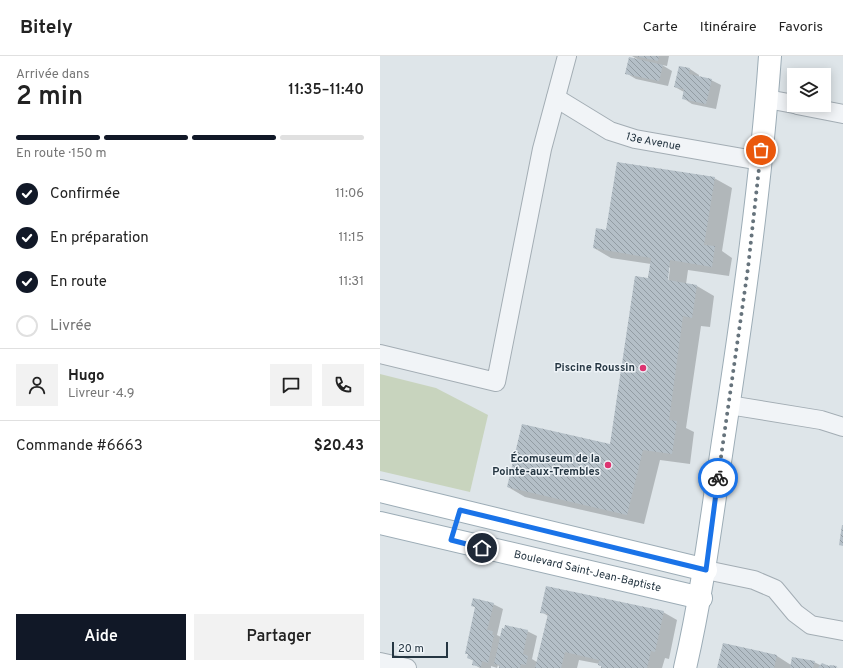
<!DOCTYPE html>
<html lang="fr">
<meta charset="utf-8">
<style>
:root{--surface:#fff;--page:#f2f2f2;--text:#222;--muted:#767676;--line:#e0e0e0;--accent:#111827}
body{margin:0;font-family:Overpass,sans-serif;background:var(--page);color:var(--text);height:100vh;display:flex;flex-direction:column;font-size:15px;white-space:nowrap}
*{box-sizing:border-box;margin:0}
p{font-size:13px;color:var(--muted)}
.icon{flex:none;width:22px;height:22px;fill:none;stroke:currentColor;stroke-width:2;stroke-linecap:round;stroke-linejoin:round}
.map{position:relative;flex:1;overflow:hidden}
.side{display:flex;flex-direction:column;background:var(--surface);width:380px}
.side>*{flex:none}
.controls{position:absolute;left:407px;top:12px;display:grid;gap:8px}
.controls a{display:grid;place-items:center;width:44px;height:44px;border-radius:0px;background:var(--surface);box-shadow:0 2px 10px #0003;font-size:20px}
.scale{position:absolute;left:12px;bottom:10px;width:56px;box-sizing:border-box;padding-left:4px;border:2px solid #253642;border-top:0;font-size:11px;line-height:14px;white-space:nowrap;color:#253642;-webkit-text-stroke:3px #eef3f7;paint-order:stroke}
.pin{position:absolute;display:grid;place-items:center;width:34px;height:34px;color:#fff;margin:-17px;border:2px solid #fff;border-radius:50%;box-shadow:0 1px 4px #0007}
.courier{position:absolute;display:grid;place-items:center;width:40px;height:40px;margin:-20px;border:3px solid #1a73e8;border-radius:50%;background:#fff;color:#222;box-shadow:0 1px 5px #0007}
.head em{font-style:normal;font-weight:600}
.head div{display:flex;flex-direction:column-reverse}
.head{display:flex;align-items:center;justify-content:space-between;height:68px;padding:0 16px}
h1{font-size:26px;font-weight:600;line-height:30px}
.bar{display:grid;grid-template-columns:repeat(4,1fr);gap:6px 4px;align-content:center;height:48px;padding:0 16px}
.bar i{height:5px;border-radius:3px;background:var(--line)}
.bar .current{background:var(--accent)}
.bar p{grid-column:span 4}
.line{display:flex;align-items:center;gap:10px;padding:0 16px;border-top:1px solid var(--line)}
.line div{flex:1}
.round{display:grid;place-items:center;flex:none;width:42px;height:42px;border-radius:0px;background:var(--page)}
ol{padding:0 16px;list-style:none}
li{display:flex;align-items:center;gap:12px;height:44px}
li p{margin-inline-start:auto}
li .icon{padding:4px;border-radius:50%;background:var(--accent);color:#fff;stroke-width:4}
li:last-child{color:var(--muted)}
li i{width:22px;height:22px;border:2px solid var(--line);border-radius:50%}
.cta{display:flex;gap:8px;margin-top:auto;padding:8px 16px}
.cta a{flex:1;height:46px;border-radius:0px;background:var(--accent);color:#fff;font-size:16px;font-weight:600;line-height:46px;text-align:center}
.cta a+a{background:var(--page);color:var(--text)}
header{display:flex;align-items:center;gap:24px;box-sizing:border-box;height:56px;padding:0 20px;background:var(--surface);border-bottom:1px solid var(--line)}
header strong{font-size:19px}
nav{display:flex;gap:22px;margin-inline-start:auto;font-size:14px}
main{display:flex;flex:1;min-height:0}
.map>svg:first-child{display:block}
</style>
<header>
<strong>Bitely</strong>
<nav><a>Carte</a><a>Itinéraire</a><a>Favoris</a></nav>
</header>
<main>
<section class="side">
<div class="head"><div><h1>2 min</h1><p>Arrivée dans</p></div><em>11:35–11:40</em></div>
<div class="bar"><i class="current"></i><i class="current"></i><i class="current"></i><i></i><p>En route · 150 m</p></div>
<ol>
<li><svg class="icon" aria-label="check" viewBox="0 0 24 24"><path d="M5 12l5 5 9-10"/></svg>Confirmée<p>11:06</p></li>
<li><svg class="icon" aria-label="check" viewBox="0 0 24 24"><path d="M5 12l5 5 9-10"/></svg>En préparation<p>11:15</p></li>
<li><svg class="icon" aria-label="check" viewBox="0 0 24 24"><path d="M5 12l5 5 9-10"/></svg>En route<p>11:31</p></li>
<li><i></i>Livrée</li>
</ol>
<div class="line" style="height:72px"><a class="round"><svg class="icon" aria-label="person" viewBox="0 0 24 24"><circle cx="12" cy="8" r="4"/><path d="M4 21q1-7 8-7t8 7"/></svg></a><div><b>Hugo</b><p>Livreur · 4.9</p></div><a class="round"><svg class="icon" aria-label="chat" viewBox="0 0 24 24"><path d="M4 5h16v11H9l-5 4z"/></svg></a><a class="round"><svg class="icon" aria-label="phone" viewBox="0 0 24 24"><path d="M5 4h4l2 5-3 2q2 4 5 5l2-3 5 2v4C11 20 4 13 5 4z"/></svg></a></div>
<div class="line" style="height:52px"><div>Commande #6663</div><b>$20.43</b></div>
<div class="cta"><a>Aide</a><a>Partager</a></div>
</section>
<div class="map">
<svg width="463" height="612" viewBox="0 0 463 612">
<defs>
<pattern id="building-back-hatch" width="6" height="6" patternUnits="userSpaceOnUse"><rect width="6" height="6" fill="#b4bfc7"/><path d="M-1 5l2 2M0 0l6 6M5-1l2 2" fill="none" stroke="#929ca3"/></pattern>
</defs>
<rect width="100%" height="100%" fill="#dee5e9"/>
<!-- green -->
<path fill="#c8d4be" d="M 0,318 L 56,332 L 108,359 L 90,436 L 0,415 Z"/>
<!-- shadow -->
<path fill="#0003" fill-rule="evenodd" d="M 252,0 L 289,0 L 287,10 L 282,9 L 292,15 L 288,30 L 256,23 L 246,17 L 259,4 Z
M 310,13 L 319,19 L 319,21 L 331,24 L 341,29 L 336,53 L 312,48 L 303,42 L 304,36 L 295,31 Z
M 334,122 L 352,132 L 342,195 L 352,202 L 349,220 L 308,214 L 306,228 L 317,230 L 334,240 L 330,271 L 321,270 L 306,372 L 314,376 L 310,408 L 280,404 L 264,468 L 145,441 L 128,431 L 231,389 L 271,208 L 231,202 L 214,192 L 227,175 ZM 289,211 L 290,212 L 288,229 L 286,229 Z
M 113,548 L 123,553 L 117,579 L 121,581 L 147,575 L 157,580 L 152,603 L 157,606 L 168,560 L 162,556 L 283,556 L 297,564 L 289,603 L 285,602 L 282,612 L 222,612 L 220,608 L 199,604 L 197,612 L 120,612 L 118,609 L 117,612 L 111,610 L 111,612 L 100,612 L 93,608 L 94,605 L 88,602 L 89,599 L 87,597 Z
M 397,600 L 411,609 L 434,606 L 442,610 L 459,612 L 339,612 Z"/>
<!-- building -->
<path fill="url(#building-back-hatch)" d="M 255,0 L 279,0 L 278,5 Z
M 249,1 L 283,9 L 279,25 L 245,18 Z
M 299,10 L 310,12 L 309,18 L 332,23 L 326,48 L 302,43 L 304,33 L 294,31 Z
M 237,106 L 335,121 L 324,189 L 335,190 L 332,211 L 290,204 L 288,224 L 317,229 L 312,262 L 303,260 L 289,364 L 297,365 L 292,398 L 263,394 L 247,459 L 127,431 L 142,368 L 230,388 L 255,220 L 268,222 L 271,202 L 213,192 L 216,172 L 226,174 Z
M 462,469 L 463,469 L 463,490 L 459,489 Z
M 166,530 L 284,555 L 275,596 L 271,595 L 267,612 L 221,612 L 221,610 L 218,609 L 219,605 L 223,605 L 185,596 L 181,612 L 155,612 L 168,558 L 160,557 Z
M 93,542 L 114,547 L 107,574 L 113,575 L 112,579 L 114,579 L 108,607 L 102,605 L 101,611 L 92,609 L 93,604 L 87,602 L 88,598 L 85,598 L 95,551 L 91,550 Z
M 125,569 L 148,574 L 143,598 L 148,600 L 146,609 L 141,608 L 140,612 L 119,612 L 120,609 L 114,608 L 122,572 L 124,573 Z
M 343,587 L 397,599 L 394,612 L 337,612 Z
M 412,601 L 435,605 L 433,612 L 410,612 Z
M 442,607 L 449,610 L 450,609 L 457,610 L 456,612 L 438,612 Z"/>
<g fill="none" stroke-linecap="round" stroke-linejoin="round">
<defs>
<g id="minor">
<path id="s1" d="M 176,42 L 230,75 L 255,83 L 380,105"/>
<path d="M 387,43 L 414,48"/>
<path d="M 417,49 L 463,58"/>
<path d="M 0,298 L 116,326 L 162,93 L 187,0"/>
<path d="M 349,349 L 441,364 L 463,371"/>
<path d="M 326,514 L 374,524 L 395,533 L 415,557 L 431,569 L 463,575"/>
<path d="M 0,606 L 27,612"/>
</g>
<g id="major">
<path d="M 0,435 L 326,514"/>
<path id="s2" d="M 0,467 L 321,542"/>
<path d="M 305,612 C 323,534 332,458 344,379 C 363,254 381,127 390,0"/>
</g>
</defs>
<!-- minor casing -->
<use href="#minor" stroke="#a3adb4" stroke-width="20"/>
<!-- major casing -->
<use href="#major" stroke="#9cacb6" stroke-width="24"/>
<!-- minor -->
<use href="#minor" stroke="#f1f4f7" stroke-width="18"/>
<!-- major -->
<use href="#major" stroke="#fff" stroke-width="22"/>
</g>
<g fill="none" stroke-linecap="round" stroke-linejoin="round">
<!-- done -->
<path stroke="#66737c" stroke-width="4" stroke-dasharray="0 7.2" d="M 338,422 L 368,212 L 381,94"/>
<!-- route -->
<path stroke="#1a73e8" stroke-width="5" d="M 102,492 L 71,484 L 80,454 L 326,514 L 338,422"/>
</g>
<!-- markers -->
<g fill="#dd3471" stroke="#eef3f7" stroke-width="1.5">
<circle cx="263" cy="312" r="4"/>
<circle cx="228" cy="409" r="4"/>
</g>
<g text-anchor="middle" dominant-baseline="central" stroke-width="3" stroke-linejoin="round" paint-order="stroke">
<!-- street labels -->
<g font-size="11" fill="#253642" stroke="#eef3f7">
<text stroke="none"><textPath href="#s1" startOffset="108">13e Avenue</textPath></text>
<text stroke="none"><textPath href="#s2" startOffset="213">Boulevard Saint-Jean-Baptiste</textPath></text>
</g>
<!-- poi labels -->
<g font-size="11" font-weight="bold" fill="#253642" stroke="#eef3f7" text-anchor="end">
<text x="255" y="312">Piscine Roussin</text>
<text x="220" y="403">Écomuseum de la<tspan x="220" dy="13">Pointe-aux-Trembles</tspan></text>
</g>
</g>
</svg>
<div class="controls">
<a><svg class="icon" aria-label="layers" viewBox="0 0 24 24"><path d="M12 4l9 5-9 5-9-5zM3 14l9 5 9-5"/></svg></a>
</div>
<div class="scale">20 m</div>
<div class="pin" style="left:381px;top:94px;background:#ea580c"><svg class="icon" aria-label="bag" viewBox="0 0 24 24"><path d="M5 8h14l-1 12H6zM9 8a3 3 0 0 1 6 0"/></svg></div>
<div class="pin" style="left:102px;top:492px;background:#1f2937"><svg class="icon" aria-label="home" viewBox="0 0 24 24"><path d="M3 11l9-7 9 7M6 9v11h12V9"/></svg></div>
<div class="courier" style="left:338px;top:422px"><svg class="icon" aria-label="bike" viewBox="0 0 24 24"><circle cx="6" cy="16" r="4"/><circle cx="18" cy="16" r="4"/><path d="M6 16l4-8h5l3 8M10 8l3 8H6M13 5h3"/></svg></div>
</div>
</main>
